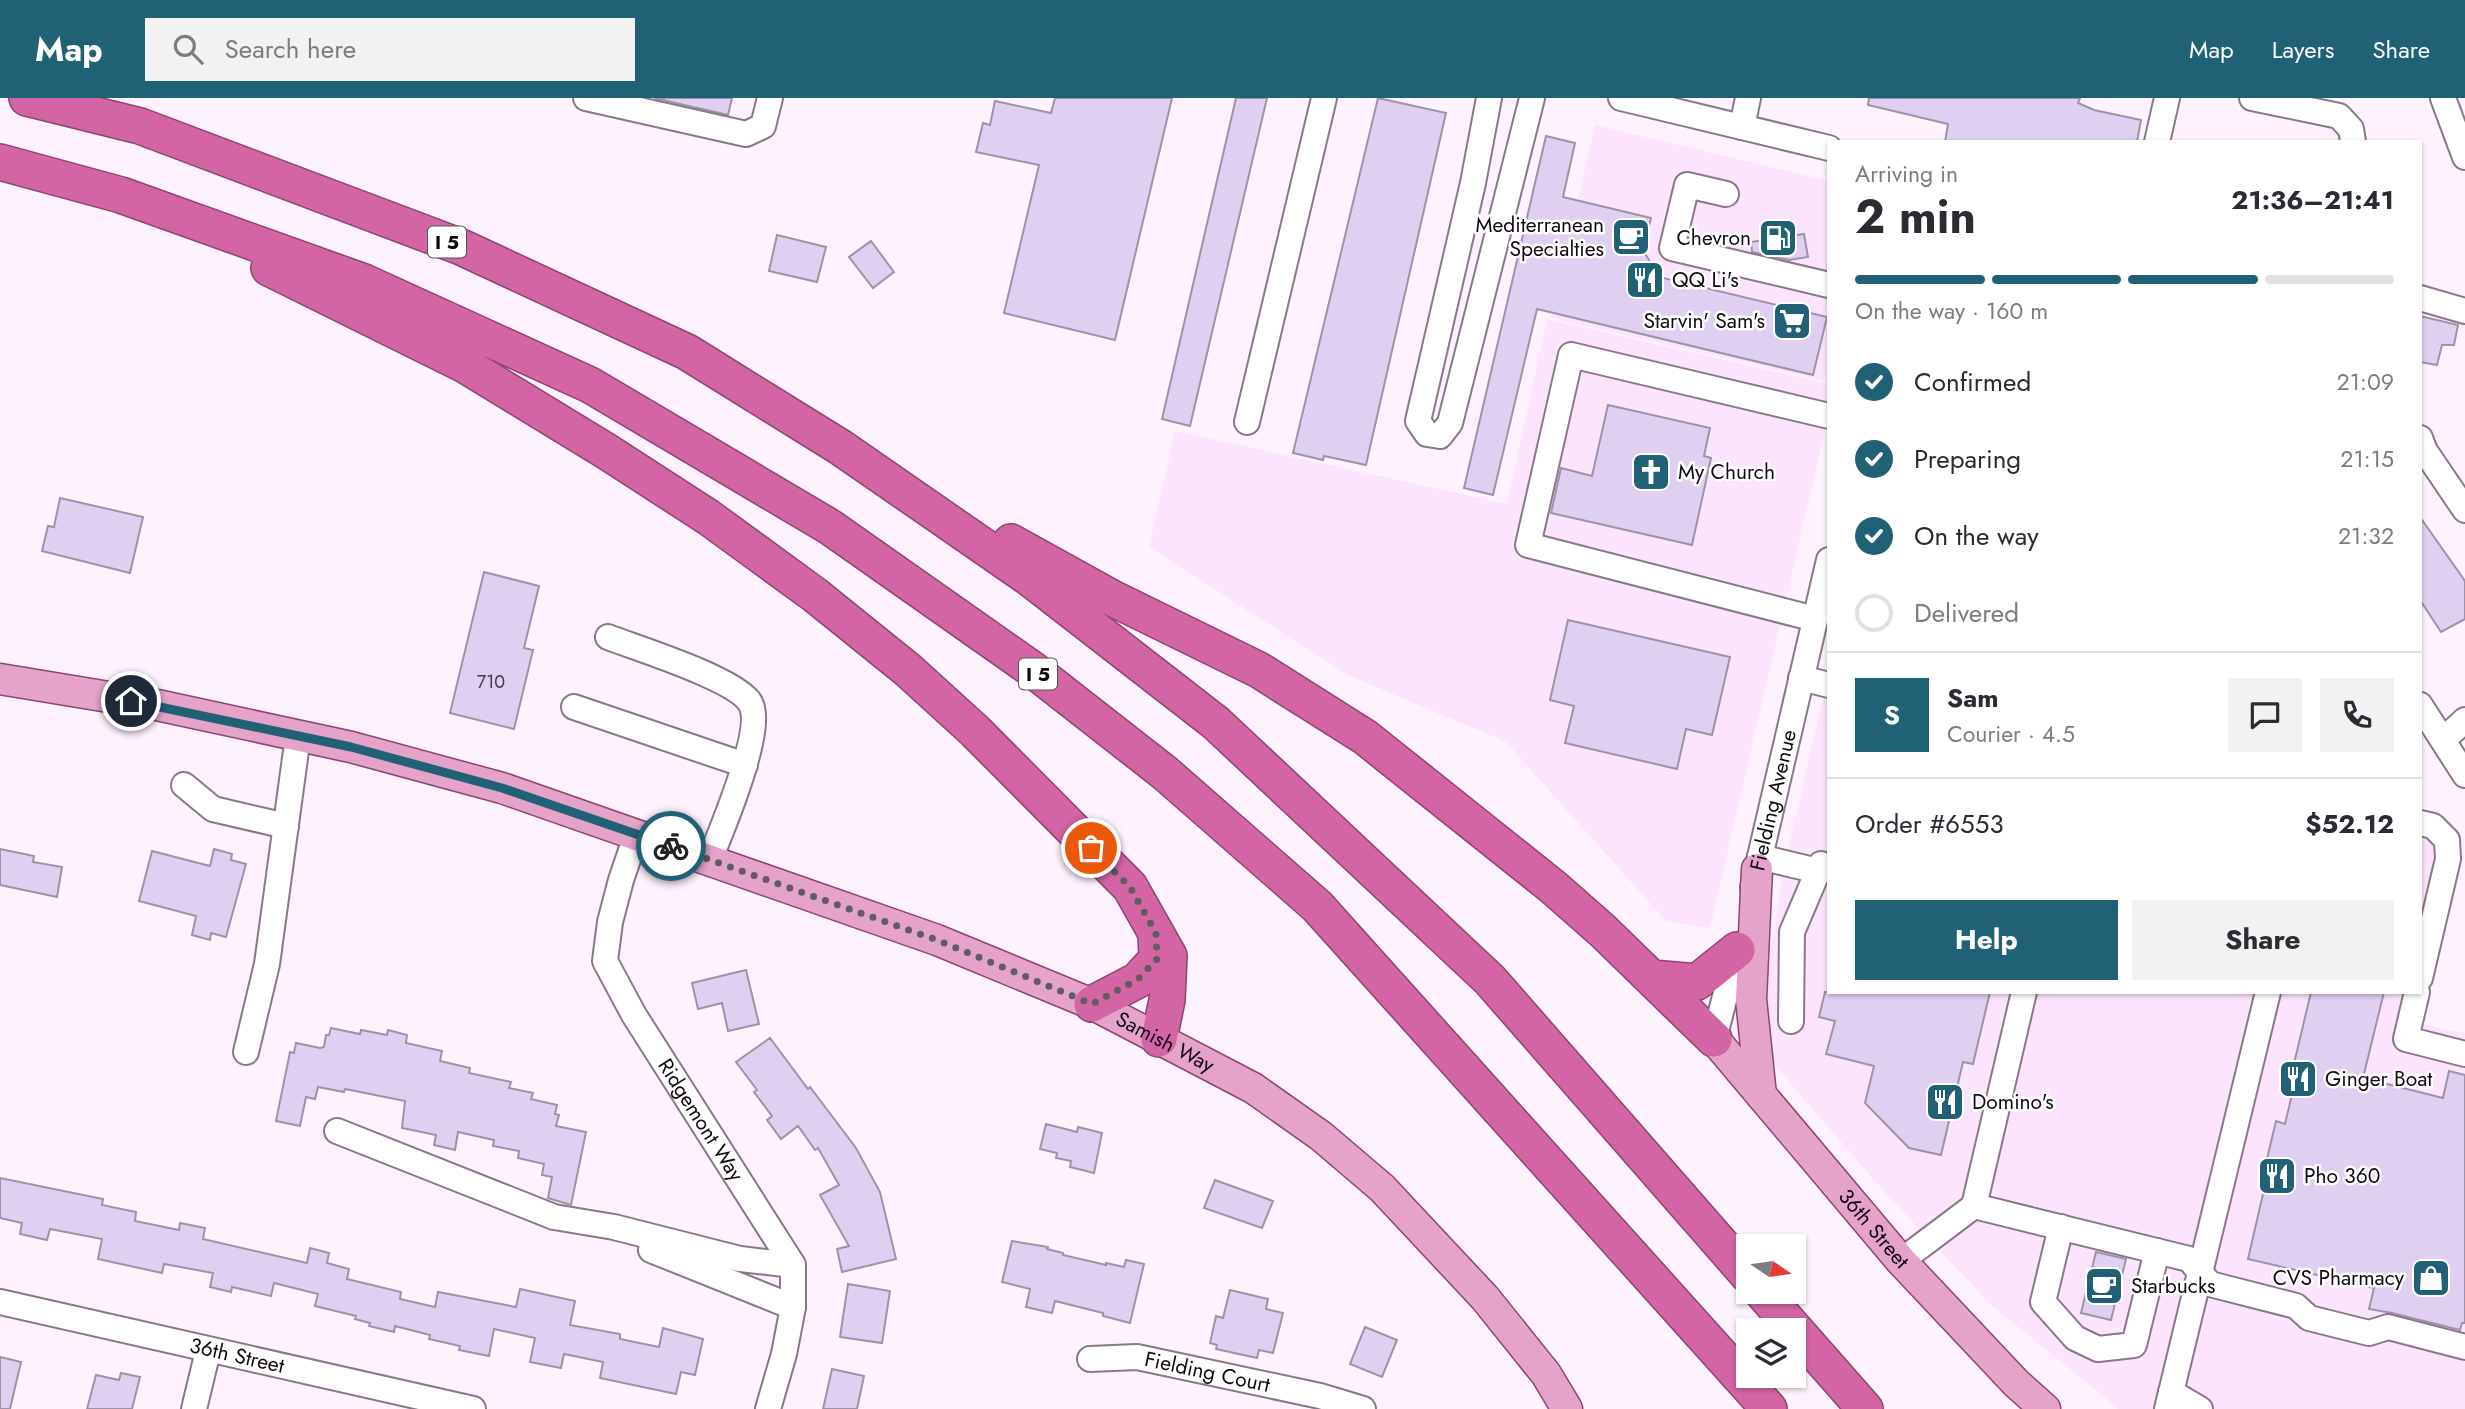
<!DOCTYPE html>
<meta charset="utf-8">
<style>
:root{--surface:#fff;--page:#f2f2f3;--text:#2b2b33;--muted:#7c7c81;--line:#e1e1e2;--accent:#216176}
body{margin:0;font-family:Jost,sans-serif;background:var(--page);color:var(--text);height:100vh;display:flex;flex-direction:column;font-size:26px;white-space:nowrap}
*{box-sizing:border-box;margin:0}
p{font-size:23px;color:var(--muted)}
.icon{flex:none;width:38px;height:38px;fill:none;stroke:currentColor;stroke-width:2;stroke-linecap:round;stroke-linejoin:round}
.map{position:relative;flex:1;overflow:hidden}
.sheet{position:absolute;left:1827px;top:42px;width:595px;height:854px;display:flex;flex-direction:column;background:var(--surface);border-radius:0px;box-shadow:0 2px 5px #0004}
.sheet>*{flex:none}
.needle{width:46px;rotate:103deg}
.fabs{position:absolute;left:1736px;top:1136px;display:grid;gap:14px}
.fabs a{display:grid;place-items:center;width:70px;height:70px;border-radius:0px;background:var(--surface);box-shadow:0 2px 5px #0004;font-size:35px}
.pin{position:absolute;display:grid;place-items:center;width:60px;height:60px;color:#fff;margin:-30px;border:4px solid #fff;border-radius:50%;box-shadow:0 2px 7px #0007}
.courier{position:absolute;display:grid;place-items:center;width:70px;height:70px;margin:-35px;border:5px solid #216176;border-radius:50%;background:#fff;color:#222;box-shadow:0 2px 9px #0007}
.headline em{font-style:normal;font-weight:700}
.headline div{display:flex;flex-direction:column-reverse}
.headline{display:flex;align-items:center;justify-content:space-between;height:119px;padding:0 28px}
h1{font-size:46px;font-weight:700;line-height:52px}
.bar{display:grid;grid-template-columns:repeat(4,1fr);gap:10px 7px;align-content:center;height:84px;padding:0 28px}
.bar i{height:9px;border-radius:5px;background:var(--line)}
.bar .current{background:var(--accent)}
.bar p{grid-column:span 4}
.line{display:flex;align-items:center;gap:18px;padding:0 28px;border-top:2px solid var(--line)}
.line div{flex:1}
.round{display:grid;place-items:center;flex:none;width:74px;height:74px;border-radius:0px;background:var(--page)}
ol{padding:0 28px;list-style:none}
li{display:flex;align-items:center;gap:21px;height:77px}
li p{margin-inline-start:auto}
li .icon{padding:7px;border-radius:50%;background:var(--accent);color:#fff;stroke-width:4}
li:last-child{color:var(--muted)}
li i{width:38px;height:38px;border:4px solid var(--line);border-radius:50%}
.action{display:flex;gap:14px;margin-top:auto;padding:14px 28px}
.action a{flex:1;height:80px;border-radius:0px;background:var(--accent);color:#fff;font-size:28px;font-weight:700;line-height:80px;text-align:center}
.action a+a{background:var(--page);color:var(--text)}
header{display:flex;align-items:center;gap:42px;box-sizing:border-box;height:98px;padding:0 35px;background:var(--accent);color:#fff}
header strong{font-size:33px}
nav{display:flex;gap:38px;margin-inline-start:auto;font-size:24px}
.search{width:490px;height:63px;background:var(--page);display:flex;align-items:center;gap:18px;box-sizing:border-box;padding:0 24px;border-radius:0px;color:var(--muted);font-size:26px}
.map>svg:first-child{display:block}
</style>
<header>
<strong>Map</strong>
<div class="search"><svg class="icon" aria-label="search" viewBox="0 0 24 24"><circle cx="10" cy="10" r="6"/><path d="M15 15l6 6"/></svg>Search here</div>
<nav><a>Map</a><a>Layers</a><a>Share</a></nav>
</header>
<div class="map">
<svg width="2465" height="1311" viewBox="0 0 2465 1311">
<rect width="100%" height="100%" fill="#fdf2fd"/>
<!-- built -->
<path fill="#fde4fd" d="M 1595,27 L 1829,83 L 1829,284 L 1551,220 Z
M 1547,221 L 1829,286 L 1829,315 L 1710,830 L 1666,823 L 1506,644 L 1348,577 L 1149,449 L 1175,333 L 1507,406 Z
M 1823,599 L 1829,601 L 1829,894 L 2413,894 L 2407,922 L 2465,936 L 2465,1311 L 2119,1311 L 1991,1207 L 1881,1090 L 1772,964 L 1765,889 L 1782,780 Z
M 2420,738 L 2446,744 L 2420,860 Z"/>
<!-- building -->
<path fill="#dfd0f1" stroke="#9d93a8" stroke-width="2" d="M 654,0 L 732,0 L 728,17 Z
M 1055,0 L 1172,0 L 1115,242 L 1004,215 L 1039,67 L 976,54 L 983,25 L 990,27 L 995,3 L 1051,15 Z
M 1236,0 L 1267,0 L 1190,328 L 1162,321 Z
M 1378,0 L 1446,15 L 1366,367 L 1324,358 L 1323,362 L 1293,355 Z
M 1869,0 L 2080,0 L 2078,5 L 2094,12 L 2141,22 L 2137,44 L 1945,44 L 1948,26 L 1868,7 Z
M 1546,38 L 1575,45 L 1563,99 L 1651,120 L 1643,152 L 1659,179 L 1827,219 L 1813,277 L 1537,211 L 1493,397 L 1464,390 Z
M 1804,136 L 1808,159 L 1789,162 L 1752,154 L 1751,144 Z
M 777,137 L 826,149 L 817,184 L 769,173 Z
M 871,143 L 894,174 L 873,190 L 849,159 Z
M 2420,218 L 2458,227 L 2454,247 L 2442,247 L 2437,267 L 2420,264 Z
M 1608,307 L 1710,330 L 1704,358 L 1711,360 L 1692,447 L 1551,415 L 1561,370 L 1592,378 Z
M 60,400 L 143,419 L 130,475 L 42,453 L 48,428 L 54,429 Z
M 2420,419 L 2465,483 L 2465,521 L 2441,534 L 2420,502 Z
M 484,474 L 539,488 L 524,550 L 533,552 L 514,631 L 450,615 Z
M 1568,522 L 1730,559 L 1712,637 L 1686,631 L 1677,671 L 1565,645 L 1574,608 L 1550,602 Z
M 0,751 L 34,758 L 33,764 L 62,769 L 57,799 L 0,787 Z
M 214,751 L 232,756 L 231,762 L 246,766 L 226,839 L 211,835 L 210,842 L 192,837 L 196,818 L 139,803 L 152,753 L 210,768 Z
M 746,872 L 759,926 L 728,933 L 722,905 L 698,911 L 692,885 Z
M 1825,894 L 1990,894 L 1973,966 L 1963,964 L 1941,1057 L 1909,1050 L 1865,1005 L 1874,968 L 1826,956 L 1835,923 L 1819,919 Z
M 2311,894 L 2384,894 L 2363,980 L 2443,1000 L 2449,973 L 2465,977 L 2465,1225 L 2462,1225 L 2460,1232 L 2392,1215 L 2369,1211 L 2374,1190 L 2248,1161 L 2269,1070 L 2265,1069 L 2276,1023 L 2285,1026 L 2293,992 L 2288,991 Z
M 331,930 L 360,936 L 361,932 L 387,937 L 388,932 L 407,937 L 406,945 L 442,953 L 440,963 L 470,970 L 469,975 L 511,984 L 509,990 L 533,995 L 531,1001 L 557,1007 L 555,1016 L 559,1017 L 556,1028 L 586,1034 L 571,1107 L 548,1100 L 552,1079 L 542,1077 L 544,1066 L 518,1060 L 519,1053 L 493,1048 L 494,1042 L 458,1034 L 455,1052 L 434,1047 L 436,1037 L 402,1030 L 405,1003 L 345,991 L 344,994 L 318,989 L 315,1001 L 306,999 L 300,1028 L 276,1023 L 290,954 L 294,955 L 296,945 L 320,950 L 324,949 L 326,937 L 329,937 Z
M 770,940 L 808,991 L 810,989 L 856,1050 L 880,1094 L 896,1161 L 842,1174 L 837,1151 L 849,1148 L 820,1097 L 839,1087 L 818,1050 L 815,1052 L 798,1028 L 781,1041 L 767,1022 L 772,1018 L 754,994 L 757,992 L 736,964 Z
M 1046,1026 L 1077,1034 L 1078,1029 L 1102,1035 L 1094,1075 L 1070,1069 L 1071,1063 L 1056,1060 L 1057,1055 L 1040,1051 Z
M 0,1080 L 103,1101 L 102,1107 L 136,1114 L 135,1123 L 179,1132 L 180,1125 L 205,1130 L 203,1141 L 307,1165 L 310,1150 L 329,1155 L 327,1165 L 349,1171 L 347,1181 L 401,1194 L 400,1201 L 435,1209 L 438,1194 L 516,1209 L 520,1191 L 575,1203 L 570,1227 L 620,1236 L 620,1241 L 659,1249 L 663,1230 L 703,1241 L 695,1277 L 681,1274 L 676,1296 L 600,1280 L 603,1264 L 564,1256 L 561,1270 L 530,1264 L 535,1240 L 494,1231 L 489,1258 L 459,1252 L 460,1248 L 429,1241 L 430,1237 L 395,1228 L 394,1234 L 369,1228 L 370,1225 L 355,1221 L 356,1218 L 315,1208 L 318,1196 L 274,1185 L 271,1198 L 232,1189 L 231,1194 L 210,1189 L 213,1175 L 164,1166 L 162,1175 L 98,1161 L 102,1141 L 50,1131 L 47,1142 L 20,1136 L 22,1125 L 0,1120 Z
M 1215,1082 L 1273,1103 L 1262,1130 L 1204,1110 Z
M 1012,1143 L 1048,1149 L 1047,1151 L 1063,1155 L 1063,1157 L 1106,1167 L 1106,1165 L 1124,1169 L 1126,1162 L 1144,1166 L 1130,1225 L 1103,1218 L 1103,1215 L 1055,1203 L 1052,1215 L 1026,1209 L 1030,1191 L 1002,1184 Z
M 2096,1154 L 2126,1161 L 2111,1222 L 2081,1215 Z
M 848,1186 L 890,1193 L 882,1245 L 840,1239 Z
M 1230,1192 L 1268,1201 L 1266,1211 L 1283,1215 L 1273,1255 L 1259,1252 L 1257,1260 L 1216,1251 L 1217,1247 L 1210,1245 L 1216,1218 L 1223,1220 Z
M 1365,1229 L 1397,1242 L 1382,1279 L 1350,1266 Z
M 0,1259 L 21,1264 L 10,1311 L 0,1311 Z
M 832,1271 L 864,1278 L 857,1311 L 823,1311 Z
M 121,1275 L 140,1279 L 132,1311 L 87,1311 L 96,1277 L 119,1282 Z"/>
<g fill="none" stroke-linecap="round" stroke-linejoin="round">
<defs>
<g id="minor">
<path d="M 586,0 L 746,36 L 763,28 L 770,0"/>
<path d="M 1489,0 L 1473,85 L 1418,323 L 1427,336 L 1440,338 L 1450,325 L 1532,0"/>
<path d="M 1621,0 L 1829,50"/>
<path d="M 2252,0 L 2339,18 L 2351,31 L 2353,44"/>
<path d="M 2443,0 L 2465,59"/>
<path d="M 1742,29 L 1748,0"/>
<path d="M 2157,44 L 2167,0"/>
<path d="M 1726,96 L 1687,87 L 1672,150 L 1829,187"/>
<path d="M 2420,200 L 2465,213"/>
<path d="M 1247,324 L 1324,0"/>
<path d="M 2420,340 L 2425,353 L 2465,412"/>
<path d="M 1815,521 L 1528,447 L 1571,257 L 1829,318"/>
<path d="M 608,539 C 639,551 730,579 749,603 C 767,627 721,733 710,761"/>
<path d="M 1801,580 L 1829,587"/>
<path d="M 2420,607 L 2465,677"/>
<path d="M 574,609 L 745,667"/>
<path d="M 2443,642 L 2465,622"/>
<path d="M 184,687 L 213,711 L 286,728"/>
<path d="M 2420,725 L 2433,728 L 2447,742 L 2448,761 L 2420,880"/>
<path id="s1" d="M 637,735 L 621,782 L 610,824 L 605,863 L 634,917 L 793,1167 L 793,1209 L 784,1256 L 768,1311"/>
<path d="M 1760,759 L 1818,773"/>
<path id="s2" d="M 1753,789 L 1829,462"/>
<path d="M 2417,894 L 2406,941 L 2465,956"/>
<path d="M 1791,923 L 1792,834 L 1821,766"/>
<path d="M 1714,941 L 1738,848"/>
<path d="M 246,954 L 267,866 L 298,638"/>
<path d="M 337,1033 L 554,1119 L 614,1129 L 740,1161 L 793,1167"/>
<path d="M 1974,1108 L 2189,1161 L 2210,1186 L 2296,1208 L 2309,1220 L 2369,1235 L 2388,1229 L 2465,1249"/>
<path d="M 2061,1129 L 2043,1204 L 2075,1240 L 2098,1251 L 2134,1247 L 2157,1153"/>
<path d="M 651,1152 L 793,1209"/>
<path d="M 1901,1163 L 1974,1108 L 2024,894"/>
<path id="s3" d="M 0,1204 L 473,1311"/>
<path id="s4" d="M 1090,1261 L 1137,1259 L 1320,1298 L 1363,1311"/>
<path d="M 2171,1294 L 2200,1311"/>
<path d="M 194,1311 L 208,1253"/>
<path d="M 2167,1311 L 2268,894"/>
</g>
<g id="major">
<path id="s5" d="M 0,581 L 157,607 L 351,649 L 502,690 L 937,842 L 1092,906 L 1253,990 L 1321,1038 L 1382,1090 L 1485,1200 L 1546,1276 L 1567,1311"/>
<path d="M 1757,771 L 1751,901 L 1761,997"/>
<path id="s6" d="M 1714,941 L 1901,1163 L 2016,1285 L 2045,1311"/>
</g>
<path id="highway" d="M 27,0 L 140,28 L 461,149 L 687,254 L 840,349 L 1028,479 L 1216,625 L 1490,882 L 1748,1177
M 0,64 L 121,97 L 364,184 L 590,287 L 830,429 L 1032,571 L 1165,675 L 1317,808 L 1769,1311
M 269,170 L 465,267 L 606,353 L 708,419 L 815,497 L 908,572 L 975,633 L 1130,789 L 1169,858 L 1167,902 L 1159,941
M 1011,444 L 1114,501 L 1259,572 L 1365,639 L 1553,789 L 1603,833 L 1714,941
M 1652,880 L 1697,884 L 1737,852
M 1092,906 L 1138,882 L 1157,861 L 1156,835
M 1762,1194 L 1865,1311"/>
</defs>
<!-- minor casing -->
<use href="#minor" stroke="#897889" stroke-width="28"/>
<!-- major casing -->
<use href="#major" stroke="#8e4570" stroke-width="33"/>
<!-- highway casing -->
<use href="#highway" stroke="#8e4570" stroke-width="38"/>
<!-- minor -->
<use href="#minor" stroke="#fff" stroke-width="24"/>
<!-- major -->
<use href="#major" stroke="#e5a3c9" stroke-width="30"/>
<!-- highway -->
<use href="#highway" stroke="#d365a5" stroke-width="35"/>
</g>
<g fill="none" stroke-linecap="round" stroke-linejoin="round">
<!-- done -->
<path stroke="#625b62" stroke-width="7" stroke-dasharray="0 12.6" d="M 671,748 L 937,842 L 1092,906 L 1138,881 L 1157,861 L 1156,835 L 1130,789 L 1091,750"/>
<!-- route -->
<path stroke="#216176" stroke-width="9" d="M 131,603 L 351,649 L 502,690 L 671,748"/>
</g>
<!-- icons -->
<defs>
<symbol id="cafe-square" viewBox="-11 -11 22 22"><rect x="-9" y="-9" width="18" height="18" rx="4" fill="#216176" stroke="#fff"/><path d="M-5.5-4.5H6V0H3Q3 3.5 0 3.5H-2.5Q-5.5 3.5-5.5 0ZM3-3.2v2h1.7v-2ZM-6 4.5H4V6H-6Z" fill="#fff"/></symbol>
<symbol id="fuel-square" viewBox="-11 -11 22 22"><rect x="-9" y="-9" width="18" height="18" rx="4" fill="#216176" stroke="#fff"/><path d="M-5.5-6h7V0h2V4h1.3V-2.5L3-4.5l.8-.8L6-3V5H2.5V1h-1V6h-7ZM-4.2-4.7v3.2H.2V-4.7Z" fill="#fff"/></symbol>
<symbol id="restaurant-square" viewBox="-11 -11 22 22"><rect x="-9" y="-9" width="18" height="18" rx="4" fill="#216176" stroke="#fff"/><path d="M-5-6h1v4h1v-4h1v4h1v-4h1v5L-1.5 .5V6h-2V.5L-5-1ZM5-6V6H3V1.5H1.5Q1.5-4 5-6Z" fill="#fff"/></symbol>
<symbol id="supermarket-square" viewBox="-11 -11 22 22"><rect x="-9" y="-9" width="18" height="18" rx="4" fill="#216176" stroke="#fff"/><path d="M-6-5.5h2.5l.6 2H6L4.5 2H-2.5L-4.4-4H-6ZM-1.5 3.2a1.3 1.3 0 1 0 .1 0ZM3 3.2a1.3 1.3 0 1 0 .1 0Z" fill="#fff"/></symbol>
<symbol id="church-square" viewBox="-11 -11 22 22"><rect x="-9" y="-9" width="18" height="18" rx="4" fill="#216176" stroke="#fff"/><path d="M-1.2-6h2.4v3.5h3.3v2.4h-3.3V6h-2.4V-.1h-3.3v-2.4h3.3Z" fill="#fff"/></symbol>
<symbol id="shop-square" viewBox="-11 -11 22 22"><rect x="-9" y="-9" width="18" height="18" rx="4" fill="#216176" stroke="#fff"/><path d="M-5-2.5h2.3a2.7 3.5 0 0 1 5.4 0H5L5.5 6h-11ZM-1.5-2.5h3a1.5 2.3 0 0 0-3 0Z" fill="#fff"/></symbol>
</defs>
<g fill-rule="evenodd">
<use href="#cafe-square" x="1609" y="117" width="44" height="44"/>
<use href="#fuel-square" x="1756" y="118" width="44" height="44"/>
<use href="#restaurant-square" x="1623" y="160" width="44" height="44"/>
<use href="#supermarket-square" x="1770" y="201" width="44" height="44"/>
<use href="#church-square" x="1629" y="352" width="44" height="44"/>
<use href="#restaurant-square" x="2276" y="959" width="44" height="44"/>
<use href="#restaurant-square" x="1923" y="982" width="44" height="44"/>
<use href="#restaurant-square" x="2255" y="1056" width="44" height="44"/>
<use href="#shop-square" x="2409" y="1158" width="44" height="44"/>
<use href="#cafe-square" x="2082" y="1166" width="44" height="44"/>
</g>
<g text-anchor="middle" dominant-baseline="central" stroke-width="5" stroke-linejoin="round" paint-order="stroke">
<!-- number labels -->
<g font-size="18" fill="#433b48">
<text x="491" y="584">710</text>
</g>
<!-- shield labels -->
<g fill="#fff" stroke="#575357" stroke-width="2">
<rect x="428" y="128.5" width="38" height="31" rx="5"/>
<rect x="1019" y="560.5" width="38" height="31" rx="5"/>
</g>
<g font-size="19" font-weight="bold" fill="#0f090f">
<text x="447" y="144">I 5</text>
<text x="1038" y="576">I 5</text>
</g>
<!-- poi labels -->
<g font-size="21" fill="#0f090f" stroke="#fff" text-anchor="start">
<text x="1604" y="127" text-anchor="end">Mediterranean<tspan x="1604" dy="24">Specialties</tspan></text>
<text x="1751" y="140" text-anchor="end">Chevron</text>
<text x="1672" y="182">QQ Li's</text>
<text x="1765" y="223" text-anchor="end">Starvin' Sam's</text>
<text x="1678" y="374">My Church</text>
<text x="2325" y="981">Ginger Boat</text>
<text x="1972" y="1004">Domino's</text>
<text x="2304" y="1078">Pho 360</text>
<text x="2404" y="1180" text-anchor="end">CVS Pharmacy</text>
<text x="2131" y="1188">Starbucks</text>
</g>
<!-- street labels -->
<g font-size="21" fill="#0f090f" stroke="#fff">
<text stroke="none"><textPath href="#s2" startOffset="89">Fielding Avenue</textPath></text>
<text stroke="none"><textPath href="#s5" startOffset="1225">Samish Way</textPath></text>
<text stroke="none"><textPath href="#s1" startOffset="318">Ridgemont Way</textPath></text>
<text stroke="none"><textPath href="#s6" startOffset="248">36th Street</textPath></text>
<text stroke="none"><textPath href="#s3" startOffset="243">36th Street</textPath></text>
<text stroke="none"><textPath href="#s4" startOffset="119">Fielding Court</textPath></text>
</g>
</g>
</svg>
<div class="fabs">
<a><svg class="needle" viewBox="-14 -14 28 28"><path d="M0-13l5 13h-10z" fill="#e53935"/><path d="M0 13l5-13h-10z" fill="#7c7c81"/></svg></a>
<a><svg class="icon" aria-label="layers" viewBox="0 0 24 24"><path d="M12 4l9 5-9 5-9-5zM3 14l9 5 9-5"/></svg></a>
</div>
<div class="pin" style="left:1091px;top:750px;background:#ea580c"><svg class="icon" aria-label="bag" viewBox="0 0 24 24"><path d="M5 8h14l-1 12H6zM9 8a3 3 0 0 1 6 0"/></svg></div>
<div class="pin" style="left:131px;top:603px;background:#1f2937"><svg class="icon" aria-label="home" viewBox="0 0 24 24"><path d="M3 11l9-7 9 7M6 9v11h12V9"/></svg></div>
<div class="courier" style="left:671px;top:748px"><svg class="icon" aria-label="bike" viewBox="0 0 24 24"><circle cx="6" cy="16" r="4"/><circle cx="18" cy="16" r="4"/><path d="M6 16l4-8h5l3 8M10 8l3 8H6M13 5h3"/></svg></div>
<section class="sheet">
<div class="headline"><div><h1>2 min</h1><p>Arriving in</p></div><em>21:36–21:41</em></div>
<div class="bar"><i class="current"></i><i class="current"></i><i class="current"></i><i></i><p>On the way · 160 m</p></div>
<ol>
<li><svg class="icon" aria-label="check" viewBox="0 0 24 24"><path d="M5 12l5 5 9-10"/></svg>Confirmed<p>21:09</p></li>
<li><svg class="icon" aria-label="check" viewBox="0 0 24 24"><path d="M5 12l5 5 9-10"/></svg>Preparing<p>21:15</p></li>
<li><svg class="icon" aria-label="check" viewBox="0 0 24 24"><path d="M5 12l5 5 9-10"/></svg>On the way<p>21:32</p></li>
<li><i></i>Delivered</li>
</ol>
<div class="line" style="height:126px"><b class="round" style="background:var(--accent);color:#fff">S</b><div><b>Sam</b><p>Courier · 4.5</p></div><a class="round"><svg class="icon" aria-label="chat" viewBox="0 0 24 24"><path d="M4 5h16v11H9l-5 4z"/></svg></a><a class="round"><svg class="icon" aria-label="phone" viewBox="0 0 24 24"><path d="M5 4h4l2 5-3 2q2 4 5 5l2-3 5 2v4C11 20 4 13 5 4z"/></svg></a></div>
<div class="line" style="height:91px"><div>Order #6553</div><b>$52.12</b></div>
<div class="action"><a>Help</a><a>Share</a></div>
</section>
</div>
